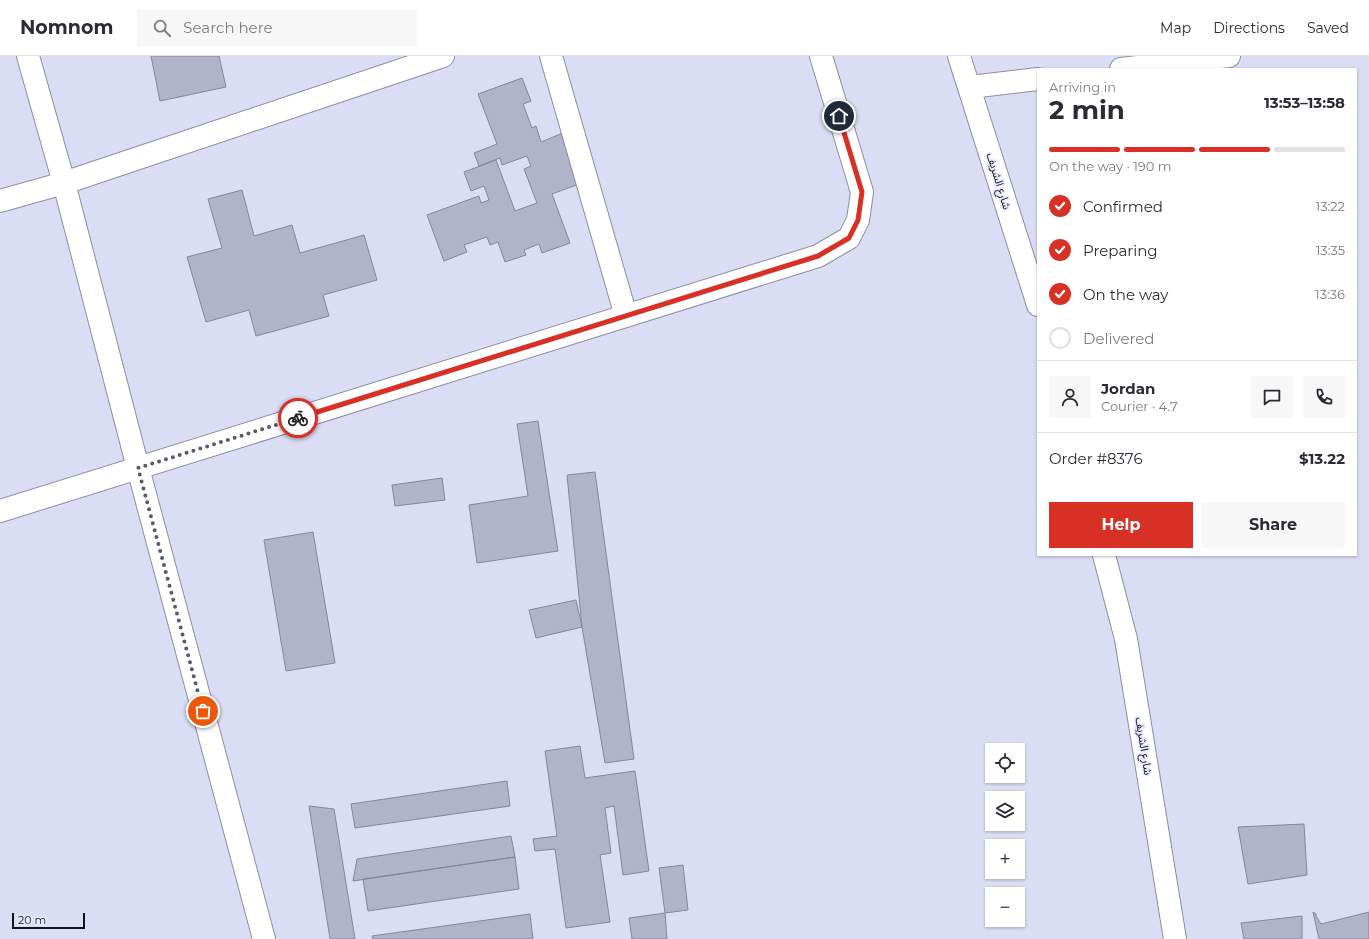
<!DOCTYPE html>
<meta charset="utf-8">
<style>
:root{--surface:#fff;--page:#f7f7f7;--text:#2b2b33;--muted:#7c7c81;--line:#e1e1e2;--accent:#d93025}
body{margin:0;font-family:Montserrat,"Noto Sans Arabic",sans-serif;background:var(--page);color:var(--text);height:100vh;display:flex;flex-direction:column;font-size:15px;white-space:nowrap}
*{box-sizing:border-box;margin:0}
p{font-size:13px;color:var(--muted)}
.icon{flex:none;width:22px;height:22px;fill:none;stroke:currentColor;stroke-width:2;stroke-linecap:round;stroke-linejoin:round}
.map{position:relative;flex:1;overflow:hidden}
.side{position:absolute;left:1037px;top:12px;width:320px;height:488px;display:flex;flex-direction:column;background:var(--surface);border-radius:0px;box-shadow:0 1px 3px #0004}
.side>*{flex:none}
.fabs{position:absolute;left:985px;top:687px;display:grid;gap:8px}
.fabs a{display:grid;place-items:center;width:40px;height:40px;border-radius:0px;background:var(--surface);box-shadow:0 1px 3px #0004;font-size:20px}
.scale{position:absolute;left:12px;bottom:10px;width:73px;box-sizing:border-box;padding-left:4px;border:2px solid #12131a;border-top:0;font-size:11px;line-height:14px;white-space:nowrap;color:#12131a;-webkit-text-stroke:3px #e8eafd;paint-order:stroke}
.pin{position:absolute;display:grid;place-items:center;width:34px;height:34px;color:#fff;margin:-17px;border:2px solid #fff;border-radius:50%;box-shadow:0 1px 4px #0007}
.courier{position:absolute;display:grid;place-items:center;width:40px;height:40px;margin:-20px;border:3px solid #d93025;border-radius:50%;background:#fff;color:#222;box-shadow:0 1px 5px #0007}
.overview em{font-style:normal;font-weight:700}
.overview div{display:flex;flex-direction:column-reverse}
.overview{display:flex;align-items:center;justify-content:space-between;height:68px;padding:0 12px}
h1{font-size:26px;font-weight:700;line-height:30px}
.bar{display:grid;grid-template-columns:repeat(4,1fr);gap:6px 4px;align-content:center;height:48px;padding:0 12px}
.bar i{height:5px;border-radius:3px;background:var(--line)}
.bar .active{background:var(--accent)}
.bar p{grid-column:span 4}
.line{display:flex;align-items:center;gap:10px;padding:0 12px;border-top:1px solid var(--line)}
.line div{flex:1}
.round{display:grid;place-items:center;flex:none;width:42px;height:42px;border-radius:0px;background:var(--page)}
ol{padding:0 12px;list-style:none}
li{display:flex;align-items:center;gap:12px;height:44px}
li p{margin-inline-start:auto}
li .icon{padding:4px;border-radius:50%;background:var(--accent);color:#fff;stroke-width:4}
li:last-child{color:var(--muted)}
li i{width:22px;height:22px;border:2px solid var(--line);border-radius:50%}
.button{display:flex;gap:8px;margin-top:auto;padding:8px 12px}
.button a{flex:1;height:46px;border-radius:0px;background:var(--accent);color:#fff;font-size:16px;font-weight:700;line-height:46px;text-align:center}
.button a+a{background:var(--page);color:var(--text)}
header{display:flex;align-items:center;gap:24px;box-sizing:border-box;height:56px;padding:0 20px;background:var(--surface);border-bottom:1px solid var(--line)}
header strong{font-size:19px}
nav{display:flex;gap:22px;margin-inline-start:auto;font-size:14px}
.search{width:280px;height:36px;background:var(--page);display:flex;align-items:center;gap:10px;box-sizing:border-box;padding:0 14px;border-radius:0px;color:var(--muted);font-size:15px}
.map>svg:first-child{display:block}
</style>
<header>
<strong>Nomnom</strong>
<div class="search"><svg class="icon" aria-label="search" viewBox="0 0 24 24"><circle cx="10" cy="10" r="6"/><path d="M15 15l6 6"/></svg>Search here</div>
<nav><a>Map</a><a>Directions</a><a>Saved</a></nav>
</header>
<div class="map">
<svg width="1369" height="883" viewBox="0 0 1369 883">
<rect width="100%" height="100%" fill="#daddf4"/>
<!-- building -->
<path fill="#b0b3c9" stroke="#84869b" d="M 151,0 L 219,0 L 226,31 L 160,45 Z
M 522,22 L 531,45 L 523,48 L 532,72 L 536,70 L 541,86 L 563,77 L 582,127 L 552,138 L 570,187 L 542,197 L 539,188 L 524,194 L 526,199 L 505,206 L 498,186 L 490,189 L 487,181 L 464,189 L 467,196 L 444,205 L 427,159 L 479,140 L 481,147 L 489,144 L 484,130 L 471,135 L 464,116 L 496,104 L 515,155 L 537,147 L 524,113 L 531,110 L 527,100 L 502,109 L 500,102 L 479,110 L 474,97 L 497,88 L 478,38 Z
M 242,134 L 254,180 L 292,169 L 300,197 L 364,179 L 377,224 L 323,239 L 329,260 L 256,280 L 249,254 L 206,266 L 187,201 L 222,192 L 208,143 Z
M 538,365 L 558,495 L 477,507 L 469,449 L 528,440 L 517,368 Z
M 595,416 L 634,703 L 605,707 L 582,571 L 567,419 Z
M 442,422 L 445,444 L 395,450 L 392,429 Z
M 313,476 L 335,607 L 286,615 L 264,484 Z
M 576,544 L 582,571 L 536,582 L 529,554 Z
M 580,690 L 585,722 L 635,715 L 649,815 L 623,819 L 614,750 L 605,752 L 611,797 L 600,799 L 610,866 L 566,872 L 555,793 L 535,795 L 533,783 L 557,780 L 545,695 Z
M 507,725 L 510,750 L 355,772 L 351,748 Z
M 309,750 L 334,753 L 355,883 L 330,883 Z
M 1304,768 L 1307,819 L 1248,828 L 1238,771 Z
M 511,780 L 515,801 L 353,825 L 357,803 Z
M 515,801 L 519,833 L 368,855 L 363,823 Z
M 683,809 L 688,854 L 665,857 L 659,812 Z
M 1313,856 L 1316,858 L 1316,860 L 1321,868 L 1369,856 L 1369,883 L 1319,883 Z
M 665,857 L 667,883 L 632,883 L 629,862 Z
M 530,858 L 533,883 L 373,883 L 372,880 Z
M 1302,860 L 1302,883 L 1244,883 L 1241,867 Z"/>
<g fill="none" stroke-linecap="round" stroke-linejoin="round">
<defs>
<path id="minor" d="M 28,0 L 64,127 L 138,412 L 264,883
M 551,0 L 626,260
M 1121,13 L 1229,0
M 970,31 L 1038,23
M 0,145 L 64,127 L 443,0
M 0,455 L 818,200 L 849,182 L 858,164 L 862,136 L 821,0"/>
<path id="major" d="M 959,0 L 1038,249
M 1104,499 L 1126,583 L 1175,883"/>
</defs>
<!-- minor casing -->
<use href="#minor" stroke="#8c8ea3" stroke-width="24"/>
<!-- major casing -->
<use href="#major" stroke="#8c8ea3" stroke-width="24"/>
<!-- minor -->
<use href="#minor" stroke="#fff" stroke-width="22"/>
<!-- major -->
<use href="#major" stroke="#fff" stroke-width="22"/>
</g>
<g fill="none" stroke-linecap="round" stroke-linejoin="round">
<!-- done -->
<path stroke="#585a66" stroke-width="4" stroke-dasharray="0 7.2" d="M 203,655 L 138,412 L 298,362"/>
<!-- route -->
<path stroke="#d93025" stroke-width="5" d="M 298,362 L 818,200 L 849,182 L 858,164 L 862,136 L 839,60"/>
</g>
<g text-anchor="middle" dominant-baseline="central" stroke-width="3.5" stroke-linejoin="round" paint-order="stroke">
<!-- street labels -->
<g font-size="11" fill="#12131a" stroke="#e8eafd">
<text transform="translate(999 125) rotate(73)">شارع الشريف</text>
<text transform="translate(1144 690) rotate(81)">شارع الشريف</text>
</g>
</g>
</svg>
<div class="fabs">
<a><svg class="icon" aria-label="locate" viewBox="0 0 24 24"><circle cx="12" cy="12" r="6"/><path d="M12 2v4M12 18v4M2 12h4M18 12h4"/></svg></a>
<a><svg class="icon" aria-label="layers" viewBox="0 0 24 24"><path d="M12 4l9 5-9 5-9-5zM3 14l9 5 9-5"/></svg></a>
<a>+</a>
<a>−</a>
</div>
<div class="scale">20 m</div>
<div class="pin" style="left:203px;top:655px;background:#ea580c"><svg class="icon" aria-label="bag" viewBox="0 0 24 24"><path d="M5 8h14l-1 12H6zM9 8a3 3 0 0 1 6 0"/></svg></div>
<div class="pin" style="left:839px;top:60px;background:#1f2937"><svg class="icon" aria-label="home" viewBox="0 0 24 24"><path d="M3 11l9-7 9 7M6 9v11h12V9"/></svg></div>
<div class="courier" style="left:298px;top:362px"><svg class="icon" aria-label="bike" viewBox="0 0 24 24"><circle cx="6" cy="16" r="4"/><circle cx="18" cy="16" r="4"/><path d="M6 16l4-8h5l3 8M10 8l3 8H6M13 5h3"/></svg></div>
<section class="side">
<div class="overview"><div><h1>2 min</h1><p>Arriving in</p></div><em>13:53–13:58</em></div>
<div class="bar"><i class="active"></i><i class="active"></i><i class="active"></i><i></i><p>On the way · 190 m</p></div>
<ol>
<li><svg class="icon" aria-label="check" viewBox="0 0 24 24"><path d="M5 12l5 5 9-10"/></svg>Confirmed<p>13:22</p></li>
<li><svg class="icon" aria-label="check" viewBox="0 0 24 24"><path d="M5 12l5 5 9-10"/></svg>Preparing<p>13:35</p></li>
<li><svg class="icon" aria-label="check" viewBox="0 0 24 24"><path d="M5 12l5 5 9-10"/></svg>On the way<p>13:36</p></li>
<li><i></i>Delivered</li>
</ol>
<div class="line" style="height:72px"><a class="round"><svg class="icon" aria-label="person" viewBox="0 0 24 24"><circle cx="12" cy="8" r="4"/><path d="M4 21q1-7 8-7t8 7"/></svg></a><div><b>Jordan</b><p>Courier · 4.7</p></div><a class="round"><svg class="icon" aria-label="chat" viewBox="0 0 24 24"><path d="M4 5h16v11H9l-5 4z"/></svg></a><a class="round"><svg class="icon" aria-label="phone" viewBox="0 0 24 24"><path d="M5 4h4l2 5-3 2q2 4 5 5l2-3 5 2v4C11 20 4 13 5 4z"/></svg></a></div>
<div class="line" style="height:52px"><div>Order #8376</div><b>$13.22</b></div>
<div class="button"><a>Help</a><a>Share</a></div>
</section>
</div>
